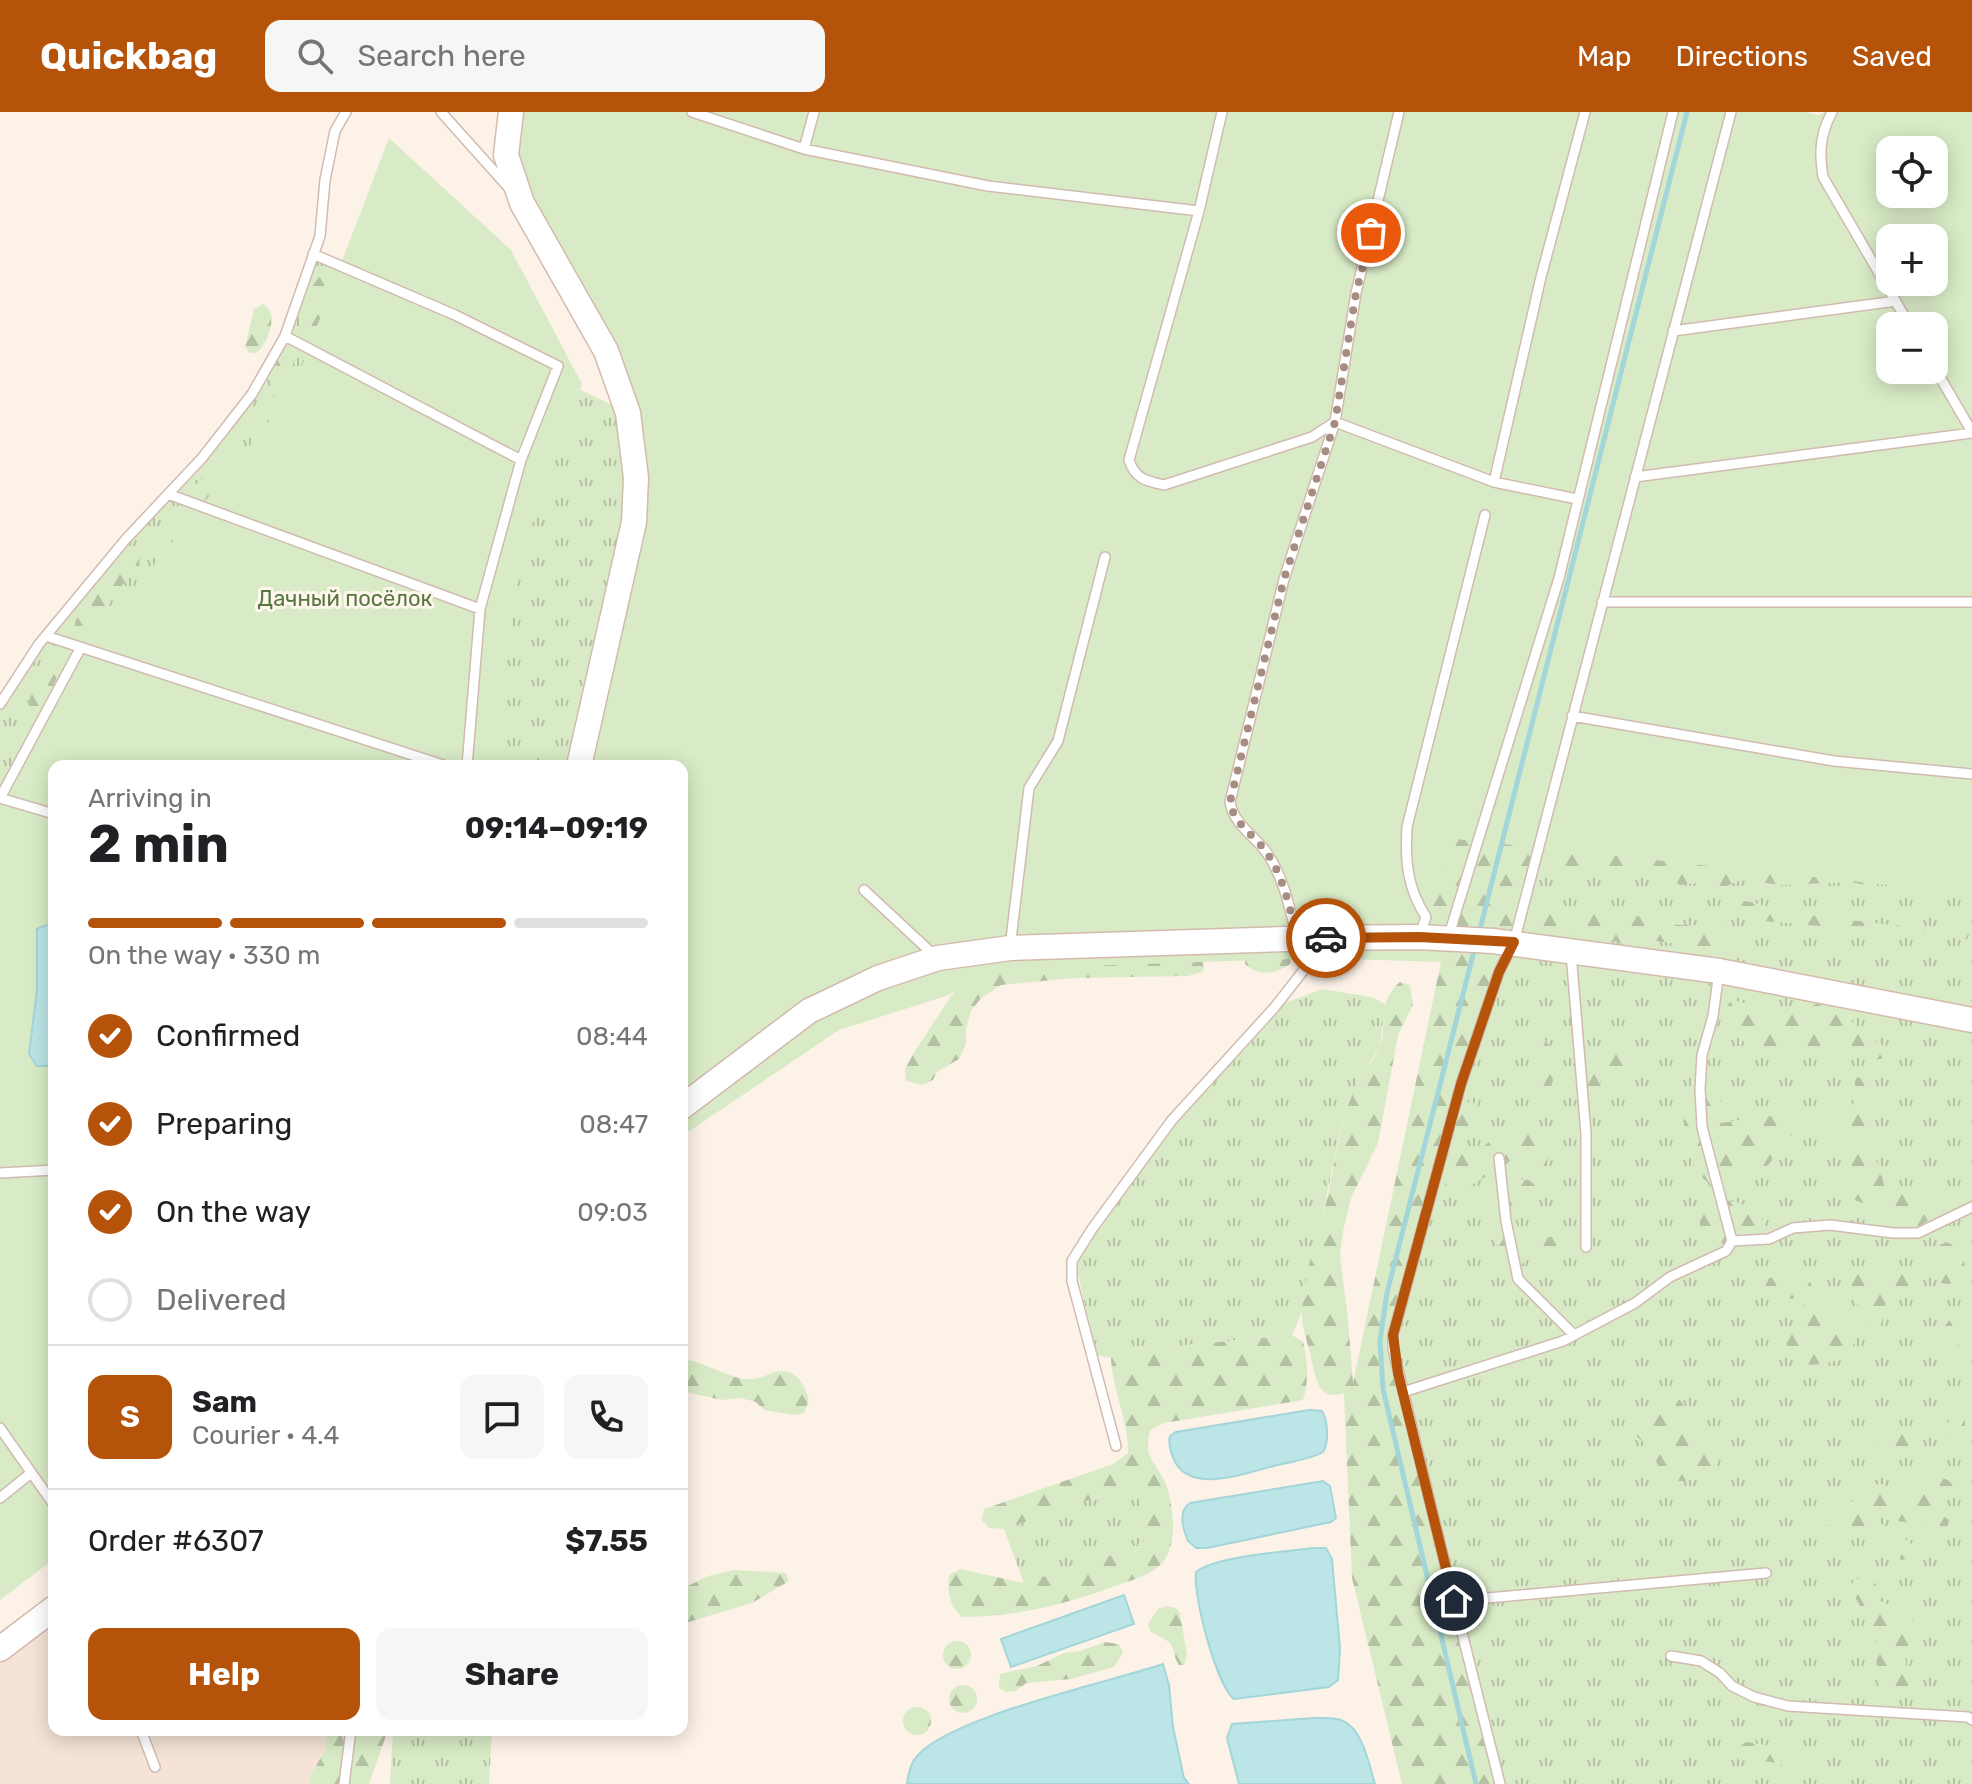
<!DOCTYPE html>
<meta charset="utf-8">
<style>
:root{--surface:#fff;--page:#f6f6f6;--text:#202124;--muted:#757577;--line:#e0e0e0;--accent:#b45309}
body{margin:0;font-family:Rubik,sans-serif;background:var(--page);color:var(--text);height:100vh;display:flex;flex-direction:column;font-size:30px;white-space:nowrap}
*{box-sizing:border-box;margin:0}
p{font-size:26px;color:var(--muted)}
.icon{flex:none;width:44px;height:44px;fill:none;stroke:currentColor;stroke-width:2;stroke-linecap:round;stroke-linejoin:round}
.map{position:relative;flex:1;overflow:hidden}
.drawer{position:absolute;left:48px;top:648px;width:640px;height:976px;display:flex;flex-direction:column;background:var(--surface);border-radius:16px;box-shadow:0 4px 20px #0003}
.drawer>*{flex:none}
.tools{position:absolute;left:1876px;top:24px;display:grid;gap:16px}
.tools a{display:grid;place-items:center;width:72px;height:72px;border-radius:16px;background:var(--surface);box-shadow:0 4px 20px #0003;font-size:40px}
.pin{position:absolute;display:grid;place-items:center;width:68px;height:68px;color:#fff;margin:-34px;border:4px solid #fff;border-radius:50%;box-shadow:0 2px 8px #0007}
.courier{position:absolute;display:grid;place-items:center;width:80px;height:80px;margin:-40px;border:6px solid #b45309;border-radius:50%;background:#fff;color:#222;box-shadow:0 2px 10px #0007}
.summary em{font-style:normal;font-weight:700}
.summary div{display:flex;flex-direction:column-reverse}
.summary{display:flex;align-items:center;justify-content:space-between;height:136px;padding:0 40px}
h1{font-size:52px;font-weight:700;line-height:60px}
.bar{display:grid;grid-template-columns:repeat(4,1fr);gap:12px 8px;align-content:center;height:96px;padding:0 40px}
.bar i{height:10px;border-radius:6px;background:var(--line)}
.bar .current{background:var(--accent)}
.bar p{grid-column:span 4}
.line{display:flex;align-items:center;gap:20px;padding:0 40px;border-top:2px solid var(--line)}
.line div{flex:1}
.round{display:grid;place-items:center;flex:none;width:84px;height:84px;border-radius:16px;background:var(--page)}
ol{padding:0 40px;list-style:none}
li{display:flex;align-items:center;gap:24px;height:88px}
li p{margin-inline-start:auto}
li .icon{padding:8px;border-radius:50%;background:var(--accent);color:#fff;stroke-width:4}
li:last-child{color:var(--muted)}
li i{width:44px;height:44px;border:4px solid var(--line);border-radius:50%}
.button{display:flex;gap:16px;margin-top:auto;padding:16px 40px}
.button a{flex:1;height:92px;border-radius:16px;background:var(--accent);color:#fff;font-size:32px;font-weight:700;line-height:92px;text-align:center}
.button a+a{background:var(--page);color:var(--text)}
header{display:flex;align-items:center;gap:48px;box-sizing:border-box;height:112px;padding:0 40px;background:var(--accent);color:#fff}
header strong{font-size:38px}
nav{display:flex;gap:44px;margin-inline-start:auto;font-size:28px}
.search{width:560px;height:72px;background:var(--page);display:flex;align-items:center;gap:20px;box-sizing:border-box;padding:0 28px;border-radius:16px;color:var(--muted);font-size:30px}
.map>svg:first-child{display:block}
</style>
<header>
<strong>Quickbag</strong>
<div class="search"><svg class="icon" aria-label="search" viewBox="0 0 24 24"><circle cx="10" cy="10" r="6"/><path d="M15 15l6 6"/></svg>Search here</div>
<nav><a>Map</a><a>Directions</a><a>Saved</a></nav>
</header>
<div class="map">
<svg width="1972" height="1672" viewBox="0 0 1972 1672">
<defs>
<pattern id="grass-tufts" width="24" height="20" patternUnits="userSpaceOnUse" patternTransform="scale(2)"><rect width="24" height="20" fill="#d9ebc6"/><path d="M3 7l-1-3M5 7V3M7 7l1-3M15 17l-1-3M17 17v-4M19 17l1-3" fill="none" stroke="#b5c1a3"/></pattern>
<pattern id="forest-firs" width="22" height="20" patternUnits="userSpaceOnUse" patternTransform="scale(2)"><rect width="22" height="20" fill="#d9ebc6"/><path d="M5 1l3.5 6h-7zM16 11l3.5 6h-7z" fill="#b5c1a3"/></pattern>
</defs>
<rect width="100%" height="100%" fill="#fdf2e8"/>
<!-- residential -->
<path fill="#f4e3d6" d="M 54,1502 L 54,1618 L 357,1618 L 349,1672 L 0,1672 L 0,1546 Z"/>
<!-- grass -->
<path fill="url(#grass-tufts)" fill-rule="evenodd" d="M 1731,0 L 1807,0 L 1828,6 L 1972,0 L 1972,1672 L 1500,1672 L 1393,1237 ZM 1890,38 L 1934,38 L 1934,82 L 1890,82 ZM 1890,126 L 1934,126 L 1934,170 L 1890,170 ZM 1890,214 L 1934,214 L 1934,258 L 1890,258 Z
M 312,146 L 628,301 L 636,366 L 579,654 L 54,654 L 0,1164 L 0,592 L 39,532 L 252,282 L 285,224 Z
M 1322,877 L 1371,885 L 1385,892 L 1380,935 L 1359,967 L 1341,1016 L 1302,1200 L 1292,1223 L 1123,1239 L 1111,1246 L 1096,1243 L 1075,1149 L 1156,1029 L 1280,893 Z
M 1125,1376 C 1145,1387 1148,1405 1147,1427 L 1130,1437 L 1024,1471 L 1004,1417 Z
M 393,1618 L 492,1618 L 489,1672 L 390,1672 Z"/>
<!-- forest -->
<path fill="url(#forest-firs)" d="M 1731,0 L 1512,832 L 1461,972 L 1393,1223 L 1500,1672 L 1402,1672 L 1352,1466 L 1344,1281 C 1320,1289 1317,1270 1312,1251 C 1309,1233 1301,1216 1302,1198 C 1304,1155 1322,1114 1330,1073 C 1337,1037 1342,1001 1359,968 C 1364,957 1374,948 1379,937 C 1389,914 1374,893 1400,870 L 1410,873 L 1413,893 L 1398,923 L 1378,1031 L 1351,1086 L 1343,1120 L 1340,1143 L 1348,1208 L 1353,1271 L 1441,850 L 1445,841 L 1419,825 L 1426,788 Z
M 326,164 L 333,169 L 335,180 L 313,227 L 297,223 L 311,176 L 319,165 Z
M 263,192 C 280,200 268,231 257,241 L 250,241 L 245,235 L 254,197 Z
M 287,238 L 295,244 C 292,258 285,278 272,285 L 268,281 L 278,245 Z
M 228,339 L 236,339 L 231,354 L 233,367 L 212,391 L 197,389 L 192,383 L 194,375 Z
M 135,441 L 140,443 L 139,456 L 121,474 L 95,513 L 88,519 L 79,519 L 75,516 C 73,500 119,445 135,441 Z
M 64,535 L 72,539 L 71,546 L 60,560 L 40,599 L 36,599 L 30,594 L 29,575 L 35,571 L 48,574 C 49,554 38,541 64,535 Z
M 1544,731 L 1879,771 L 1875,774 L 1848,770 L 1783,773 L 1741,768 L 1724,775 L 1704,770 L 1680,773 L 1660,760 L 1647,757 L 1636,762 L 1622,778 C 1602,780 1599,757 1579,755 C 1565,754 1557,767 1543,759 L 1539,745 Z
M 1741,789 C 1756,789 1768,797 1783,799 C 1822,805 1863,810 1902,814 C 1926,816 1947,811 1970,821 L 1967,827 L 1740,807 L 1735,803 L 1734,795 Z
M 1543,792 L 1621,799 L 1647,807 L 1680,813 L 1730,814 C 1737,822 1738,828 1734,837 L 1725,838 L 1656,829 L 1625,833 L 1598,823 L 1548,823 L 1539,816 L 1535,806 L 1537,794 Z
M 1246,843 L 1292,843 L 1290,852 C 1277,862 1257,865 1245,852 Z
M 1202,846 L 1204,856 L 1202,860 L 1188,864 L 1074,866 L 1001,873 L 981,886 L 971,899 L 966,917 L 966,932 L 959,947 L 937,960 L 933,968 L 922,973 L 906,969 L 905,957 L 915,939 L 951,884 L 977,855 Z
M 1732,888 L 1753,893 L 1763,904 L 1787,905 L 1816,892 L 1830,892 L 1882,933 L 1885,945 C 1870,953 1858,943 1843,940 C 1811,936 1773,946 1743,929 C 1736,925 1730,917 1724,912 L 1726,895 Z
M 1540,922 C 1556,936 1557,962 1549,980 L 1541,976 C 1539,969 1528,933 1529,928 Z
M 1619,932 L 1635,946 L 1640,957 L 1627,962 L 1603,958 C 1597,967 1603,975 1600,985 L 1593,988 L 1588,979 L 1587,949 L 1605,934 Z
M 1707,962 C 1723,974 1721,989 1718,1007 L 1722,1011 L 1765,1004 L 1793,1006 L 1797,1012 L 1796,1019 C 1791,1026 1782,1030 1777,1037 C 1773,1043 1773,1049 1767,1054 C 1761,1059 1721,1073 1712,1074 C 1679,1050 1678,998 1696,965 Z
M 1861,965 L 1869,975 L 1864,1026 L 1880,1056 L 1884,1073 L 1889,1079 C 1909,1082 1923,1069 1938,1085 L 1937,1100 C 1926,1112 1908,1124 1892,1114 C 1887,1111 1885,1103 1880,1099 C 1870,1090 1850,1092 1844,1077 C 1837,1062 1849,1042 1847,1026 L 1841,1020 L 1824,1017 L 1820,1012 L 1824,997 L 1846,1000 L 1852,997 C 1856,986 1853,976 1856,966 Z
M 1468,990 L 1479,992 L 1483,1001 C 1477,1022 1455,1026 1469,1044 C 1484,1039 1491,1023 1506,1019 C 1530,1013 1558,1035 1544,1059 L 1536,1061 L 1529,1057 L 1528,1042 L 1521,1040 L 1504,1054 L 1461,1079 L 1453,1079 L 1445,1073 C 1442,1051 1453,1006 1468,990 Z
M 1517,1066 L 1530,1069 L 1536,1074 L 1533,1085 L 1518,1094 L 1514,1103 L 1519,1120 L 1525,1127 L 1546,1126 L 1569,1120 L 1575,1123 L 1576,1128 C 1562,1137 1546,1145 1529,1142 L 1522,1145 L 1530,1173 L 1518,1175 C 1507,1163 1483,1102 1488,1086 Z
M 1709,1089 C 1736,1085 1775,1097 1764,1132 L 1748,1137 L 1703,1127 C 1697,1114 1700,1100 1709,1089 Z
M 1946,1130 C 1972,1138 1972,1181 1938,1170 L 1940,1147 L 1938,1137 L 1940,1133 Z
M 1851,1155 L 1913,1160 L 1915,1174 L 1888,1181 L 1879,1222 L 1869,1222 C 1863,1213 1862,1206 1859,1196 C 1855,1182 1842,1174 1845,1158 Z
M 1796,1162 L 1810,1170 L 1815,1180 L 1847,1212 L 1854,1231 L 1847,1244 C 1831,1252 1794,1261 1788,1238 C 1786,1232 1786,1230 1789,1225 C 1793,1217 1802,1212 1808,1206 L 1805,1192 L 1797,1186 L 1779,1188 L 1766,1185 L 1763,1179 L 1769,1166 Z
M 1972,1196 L 1972,1212 L 1960,1233 L 1946,1235 L 1941,1228 C 1944,1208 1953,1203 1972,1196 Z
M 1292,1223 L 1303,1230 C 1308,1250 1309,1268 1303,1288 L 1164,1311 L 1150,1318 C 1144,1345 1152,1346 1164,1368 C 1170,1380 1172,1397 1173,1410 C 1174,1423 1171,1441 1162,1451 C 1152,1463 1132,1468 1118,1473 C 1067,1492 1016,1505 962,1505 C 949,1493 947,1479 949,1463 L 960,1457 L 1024,1471 L 1130,1437 L 1147,1427 C 1148,1405 1145,1387 1125,1376 L 1004,1417 L 989,1416 L 982,1408 L 984,1397 L 1113,1352 L 1128,1341 C 1129,1308 1112,1279 1111,1246 L 1123,1239 Z
M 686,1248 C 706,1250 733,1269 751,1267 C 766,1267 778,1253 793,1262 C 802,1267 806,1279 809,1288 L 804,1301 L 795,1303 L 764,1298 L 756,1290 L 740,1286 L 722,1288 L 682,1279 L 682,1250 Z
M 1972,1276 L 1972,1298 C 1957,1310 1970,1323 1971,1337 L 1964,1342 L 1958,1342 L 1946,1322 C 1950,1303 1954,1284 1972,1276 Z
M 1673,1287 L 1680,1288 C 1687,1297 1686,1303 1690,1312 C 1695,1324 1710,1331 1719,1339 L 1714,1356 C 1701,1365 1681,1376 1666,1363 C 1658,1357 1655,1344 1648,1336 C 1640,1326 1628,1318 1624,1306 L 1627,1300 L 1644,1295 L 1664,1300 Z
M 1888,1316 L 1922,1328 L 1923,1332 L 1921,1335 C 1905,1340 1885,1339 1871,1330 C 1872,1319 1878,1318 1888,1316 Z
M 1923,1364 L 1946,1367 L 1955,1374 L 1955,1384 C 1947,1388 1940,1383 1932,1386 L 1933,1397 L 1949,1408 L 1947,1417 L 1898,1409 L 1882,1398 L 1877,1403 L 1879,1410 L 1911,1431 L 1912,1436 L 1907,1447 L 1901,1448 L 1897,1444 L 1896,1428 C 1871,1410 1847,1426 1824,1410 L 1828,1402 L 1848,1394 L 1867,1373 L 1884,1372 L 1893,1381 L 1904,1380 L 1914,1369 Z
M 734,1458 L 786,1461 L 789,1469 L 752,1491 L 682,1512 L 682,1477 L 708,1464 Z
M 1863,1464 L 1870,1465 L 1876,1472 L 1876,1484 C 1887,1497 1895,1491 1905,1499 C 1921,1512 1909,1527 1906,1542 C 1904,1553 1910,1563 1908,1575 C 1896,1581 1883,1584 1877,1569 L 1876,1522 L 1851,1478 L 1853,1470 Z
M 1166,1494 L 1176,1496 L 1180,1501 L 1187,1543 L 1184,1553 L 1179,1553 C 1174,1546 1175,1541 1172,1534 C 1168,1527 1157,1524 1150,1519 L 1148,1512 L 1158,1497 Z
M943 1543a14 14 0 1 1 28 0a14 14 0 1 1-28 0Z
M 1105,1530 L 1119,1532 L 1123,1541 L 1114,1555 L 1071,1567 L 1026,1571 L 1016,1579 L 1006,1580 L 999,1576 L 1000,1562 L 1037,1554 L 1064,1541 L 1080,1539 Z
M949 1587a14 14 0 1 1 28 0a14 14 0 1 1-28 0Z
M903 1609a14 14 0 1 1 28 0a14 14 0 1 1-28 0Z
M 327,1618 L 388,1618 L 369,1672 L 309,1672 L 310,1665 L 326,1636 Z
M 1746,1630 L 1789,1637 L 1799,1642 L 1802,1654 L 1799,1660 L 1791,1662 L 1784,1658 L 1782,1653 L 1772,1650 L 1738,1648 L 1740,1634 Z"/>
<!-- garden -->
<path fill="#d9ebc6" fill-rule="evenodd" d="M 511,0 L 1780,0 L 1812,6 L 1825,0 L 1972,0 L 1972,782 L 1456,727 L 1420,824 L 1445,841 L 1441,850 L 1319,846 L 998,857 L 946,884 L 839,918 L 682,1024 L 682,654 L 579,654 L 634,410 L 628,301 L 522,91 ZM 1890,38 L 1934,38 L 1934,82 L 1890,82 ZM 1890,126 L 1934,126 L 1934,170 L 1890,170 ZM 1890,214 L 1934,214 L 1934,258 L 1890,258 Z
M 389,26 L 511,138 L 582,272 L 521,443 L 492,654 L 54,654 L 54,1447 L 0,1488 L 0,711 L 70,557 L 291,282 Z"/>
<!-- water -->
<path fill="#bce5e7" stroke="#a2d6d9" stroke-width="2" d="M 54,810 L 54,954 L 37,954 L 29,942 L 37,879 L 37,817 Z
M 1309,1298 L 1322,1299 C 1328,1308 1329,1331 1323,1340 C 1309,1348 1289,1350 1274,1354 C 1245,1361 1191,1383 1174,1348 C 1171,1340 1168,1332 1170,1324 L 1176,1320 Z
M 1323,1369 L 1330,1374 L 1336,1406 L 1331,1410 L 1207,1436 L 1196,1436 L 1188,1429 C 1183,1417 1177,1399 1190,1391 Z
M 1313,1436 L 1326,1436 L 1332,1447 L 1340,1537 L 1338,1568 L 1329,1575 L 1234,1587 C 1216,1572 1193,1484 1196,1460 C 1217,1444 1285,1440 1313,1436 Z
M 1124,1483 L 1134,1512 L 1011,1555 L 1001,1527 Z
M 1163,1552 L 1169,1573 L 1173,1615 L 1182,1657 L 1184,1666 L 1189,1672 L 907,1672 C 908,1664 910,1655 914,1648 C 941,1606 1111,1570 1163,1552 Z
M 1314,1606 C 1323,1606 1333,1605 1341,1608 C 1363,1616 1369,1653 1375,1672 L 1239,1672 L 1227,1626 L 1232,1612 Z"/>
<g fill="none" stroke-linecap="round" stroke-linejoin="round">
<!-- stream -->
<path stroke="#a2d6d9" stroke-width="5" d="M 1479,821 L 1687,0
M 1475,835 L 1387,1181 L 1380,1229 L 1383,1277 L 1476,1672"/>
<defs>
<path id="lane" d="M 441,0 L 509,76
M 692,0 L 804,37 L 988,74 L 1199,99
M 1222,0 L 1199,99 L 1129,348 C 1135,367 1146,369 1164,373 L 1312,325 L 1335,310
M 1731,0 L 1514,830 L 1499,860 L 1461,972 L 1401,1194 L 1393,1223 L 1393,1237 L 1454,1489 L 1766,1461
M 1832,0 C 1820,22 1819,41 1823,65 L 1910,214
M 804,37 L 814,0
M 313,142 L 455,203 L 558,254 L 521,348 L 480,497 L 467,654
M 1673,219 L 1896,189
M 285,224 L 521,348
M 1934,255 L 1972,320
M 1335,310 L 1494,370 L 1577,387
M 1635,365 L 1972,321
M 1494,370 L 1541,165 L 1585,0
M 168,382 L 480,497
M 1602,490 L 1972,490
M 46,524 L 446,654
M 0,592 L 39,532 L 126,427 L 202,346 L 252,282 L 285,224 L 320,124 L 325,68 L 335,19 L 346,0
M 1572,604 L 1834,649 L 1972,662
M 0,686 L 81,535
M 0,686 L 54,702
M 864,778 L 935,844
M 1419,825 L 1426,805 C 1407,776 1405,748 1407,715 L 1485,403
M 1297,826 C 1290,797 1284,766 1267,741 C 1254,723 1234,713 1230,690 L 1284,467 L 1335,310 L 1356,181 L 1399,0
M 1448,826 L 1559,466 L 1673,0
M 1010,836 L 1029,676 L 1058,629 L 1105,445
M 1571,841 L 1586,1022 L 1586,1135
M 1499,1046 L 1506,1109 L 1518,1167 L 1574,1223
M 0,1061 L 54,1058
M 1732,1129 L 1769,1127 L 1793,1116 L 1830,1113 L 1893,1121 L 1918,1121 L 1972,1095
M 1403,1280 L 1563,1229 L 1635,1191 L 1670,1165 L 1726,1139 L 1732,1129 L 1702,1015 L 1700,977 L 1702,943 L 1713,904 L 1719,860
M 0,1316 L 54,1393
M 1116,1334 L 1072,1169 L 1072,1149 L 1092,1117 L 1172,1008 L 1274,896 L 1307,854 L 1315,829
M 0,1386 L 31,1361
M 1454,1489 L 1500,1672
M 1671,1544 L 1701,1549 L 1720,1561 L 1732,1574 L 1754,1585 L 1788,1594 L 1968,1605 L 1972,1608
M 141,1618 L 155,1655
M 344,1672 L 351,1618"/>
<path id="secondary" d="M 511,0 L 506,43 L 522,91 L 606,239 L 628,301 L 636,366 L 634,410 L 579,654
M 682,995 L 809,899 L 878,866 L 938,846 L 1010,836 L 1316,826 L 1419,825 L 1493,829 L 1719,859 L 1972,908
M 0,1537 L 54,1496"/>
</defs>
<!-- lane casing -->
<use href="#lane" stroke="#d1bbb0" stroke-width="12"/>
<!-- secondary casing -->
<use href="#secondary" stroke="#d4baad" stroke-width="27"/>
<!-- lane -->
<use href="#lane" stroke="#fff" stroke-width="9"/>
<!-- secondary -->
<use href="#secondary" stroke="#fff" stroke-width="24"/>
</g>
<g fill="none" stroke-linecap="round" stroke-linejoin="round">
<!-- done -->
<path stroke="#a68d82" stroke-width="8" stroke-dasharray="0 14.4" d="M 1326,826 L 1297,826 C 1290,797 1284,766 1267,741 C 1255,723 1234,713 1230,690 L 1284,467 L 1335,310 L 1356,181 L 1371,121"/>
<!-- route -->
<path stroke="#b45309" stroke-width="10" d="M 1326,826 L 1419,825 L 1514,830 L 1499,860 L 1461,972 L 1393,1223 L 1398,1261 L 1454,1489"/>
</g>
<g text-anchor="middle" dominant-baseline="central" stroke-width="6" stroke-linejoin="round" paint-order="stroke">
<!-- park labels -->
<g font-size="22" fill="#567740" stroke="#fff7ee">
<text x="345" y="486">Дачный посёлок</text>
</g>
</g>
</svg>
<div class="tools">
<a><svg class="icon" aria-label="locate" viewBox="0 0 24 24"><circle cx="12" cy="12" r="6"/><path d="M12 2v4M12 18v4M2 12h4M18 12h4"/></svg></a>
<a>+</a>
<a>−</a>
</div>
<div class="pin" style="left:1371px;top:121px;background:#ea580c"><svg class="icon" aria-label="bag" viewBox="0 0 24 24"><path d="M5 8h14l-1 12H6zM9 8a3 3 0 0 1 6 0"/></svg></div>
<div class="pin" style="left:1454px;top:1489px;background:#1f2937"><svg class="icon" aria-label="home" viewBox="0 0 24 24"><path d="M3 11l9-7 9 7M6 9v11h12V9"/></svg></div>
<div class="courier" style="left:1326px;top:826px"><svg class="icon" aria-label="car" viewBox="0 0 24 24"><path d="M5 17H2v-5l4-1 3-4h7l3 4 3 1v5h-3M9 17h6M6 11h13"/><circle cx="7" cy="17" r="2"/><circle cx="17" cy="17" r="2"/></svg></div>
<section class="drawer">
<div class="summary"><div><h1>2 min</h1><p>Arriving in</p></div><em>09:14–09:19</em></div>
<div class="bar"><i class="current"></i><i class="current"></i><i class="current"></i><i></i><p>On the way · 330 m</p></div>
<ol>
<li><svg class="icon" aria-label="check" viewBox="0 0 24 24"><path d="M5 12l5 5 9-10"/></svg>Confirmed<p>08:44</p></li>
<li><svg class="icon" aria-label="check" viewBox="0 0 24 24"><path d="M5 12l5 5 9-10"/></svg>Preparing<p>08:47</p></li>
<li><svg class="icon" aria-label="check" viewBox="0 0 24 24"><path d="M5 12l5 5 9-10"/></svg>On the way<p>09:03</p></li>
<li><i></i>Delivered</li>
</ol>
<div class="line" style="height:144px"><b class="round" style="background:var(--accent);color:#fff">S</b><div><b>Sam</b><p>Courier · 4.4</p></div><a class="round"><svg class="icon" aria-label="chat" viewBox="0 0 24 24"><path d="M4 5h16v11H9l-5 4z"/></svg></a><a class="round"><svg class="icon" aria-label="phone" viewBox="0 0 24 24"><path d="M5 4h4l2 5-3 2q2 4 5 5l2-3 5 2v4C11 20 4 13 5 4z"/></svg></a></div>
<div class="line" style="height:104px"><div>Order #6307</div><b>$7.55</b></div>
<div class="button"><a>Help</a><a>Share</a></div>
</section>
</div>
